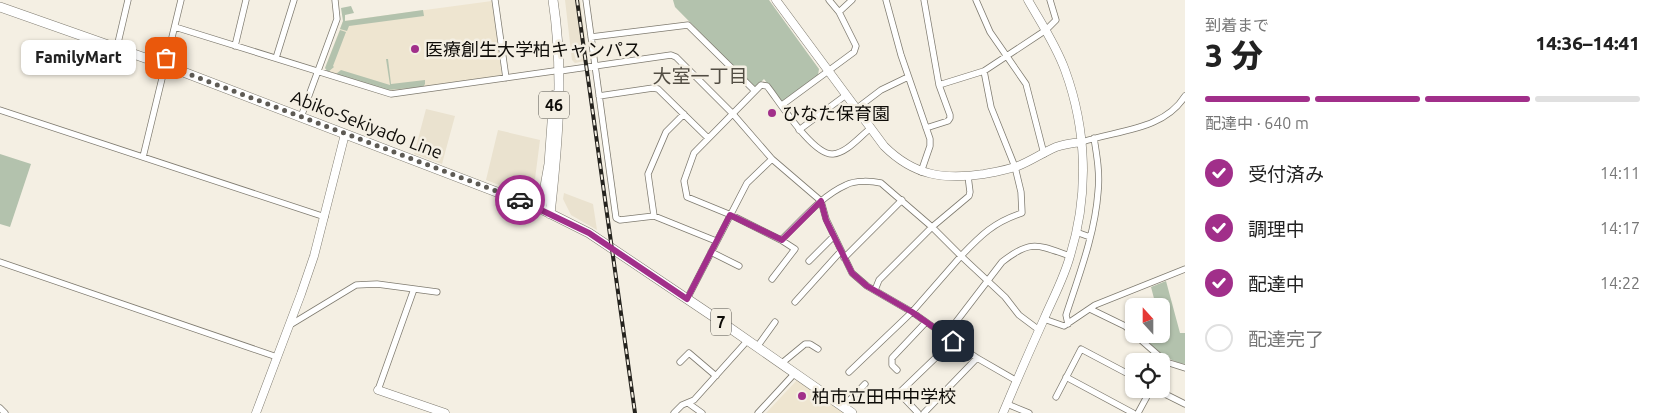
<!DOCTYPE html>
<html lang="ja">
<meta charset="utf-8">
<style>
:root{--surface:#fff;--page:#f6f6f6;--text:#222;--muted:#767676;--line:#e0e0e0;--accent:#a12f8a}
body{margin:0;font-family:Ubuntu,"Noto Sans JP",sans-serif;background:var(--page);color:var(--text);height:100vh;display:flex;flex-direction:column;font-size:19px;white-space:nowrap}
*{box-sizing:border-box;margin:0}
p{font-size:16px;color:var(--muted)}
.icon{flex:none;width:28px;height:28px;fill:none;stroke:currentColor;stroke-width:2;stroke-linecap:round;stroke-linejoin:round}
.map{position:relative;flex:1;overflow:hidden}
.panel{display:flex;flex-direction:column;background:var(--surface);width:475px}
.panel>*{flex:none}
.needle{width:32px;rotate:339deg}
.fabs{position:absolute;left:1125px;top:298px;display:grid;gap:10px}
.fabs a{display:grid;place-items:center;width:45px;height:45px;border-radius:8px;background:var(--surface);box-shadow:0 1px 4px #0004;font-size:25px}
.pin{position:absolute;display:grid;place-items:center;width:42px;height:42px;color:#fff;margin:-21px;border-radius:10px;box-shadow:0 2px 8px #0006}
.courier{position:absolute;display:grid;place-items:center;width:50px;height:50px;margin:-25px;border:4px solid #a12f8a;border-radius:50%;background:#fff;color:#222;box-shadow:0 1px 6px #0007}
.bubble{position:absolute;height:35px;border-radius:8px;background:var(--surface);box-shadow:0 1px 4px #0004;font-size:16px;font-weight:800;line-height:35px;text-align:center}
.overview em{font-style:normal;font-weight:800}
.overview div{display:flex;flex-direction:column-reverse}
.overview{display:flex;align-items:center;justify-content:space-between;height:85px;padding:0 20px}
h1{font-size:32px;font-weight:800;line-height:38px}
.bar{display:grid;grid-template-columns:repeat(4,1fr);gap:8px 5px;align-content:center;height:60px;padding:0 20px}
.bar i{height:6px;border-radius:4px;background:var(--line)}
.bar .on{background:var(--accent)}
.bar p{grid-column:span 4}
ol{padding:0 20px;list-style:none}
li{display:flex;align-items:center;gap:15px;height:55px}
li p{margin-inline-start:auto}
li .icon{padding:5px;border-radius:50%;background:var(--accent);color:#fff;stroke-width:4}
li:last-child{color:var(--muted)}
li i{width:28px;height:28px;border:2px solid var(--line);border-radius:50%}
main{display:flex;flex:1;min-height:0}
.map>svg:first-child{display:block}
</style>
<main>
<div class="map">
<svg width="1185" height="413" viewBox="0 0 1185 413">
<rect width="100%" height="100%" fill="#f4efe3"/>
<!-- built -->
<path fill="#eae2cf" d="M 565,0 L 580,0 L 588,58 L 585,61 L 575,63 L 572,60 Z
M 426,109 L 455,116 L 442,164 L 414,154 Z
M 498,130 L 540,140 L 535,179 L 515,191 L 486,180 Z
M 564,193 L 593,204 L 597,230 L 571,215 L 563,199 Z"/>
<!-- education -->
<path fill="#eee5d0" d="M 492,1 L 502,74 L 500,76 L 393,91 L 328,72 L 325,68 L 343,21 Z
M 798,379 L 846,413 L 766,413 Z"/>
<!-- green -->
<path fill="#b3c2ad" d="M 673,0 L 769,0 L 819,69 L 818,75 L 783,101 L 780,100 L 764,79 L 757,86 L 753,86 L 675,7 Z
M 351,6 L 354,13 L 345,15 L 345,21 L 423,10 L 424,16 L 349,26 L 347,31 L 340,29 L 343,21 L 341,8 Z
M 340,30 L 346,32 L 333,66 L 334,67 L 328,72 L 325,68 Z
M 386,59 L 388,59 L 391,84 L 425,80 L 425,84 L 423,87 L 388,90 L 336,74 L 341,70 L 390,85 Z
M 0,154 L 31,164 L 10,227 L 0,224 Z
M 1166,281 L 1180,333 L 1185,333 L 1185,364 C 1167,362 1152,345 1138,334 L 1165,334 L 1161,323 L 1161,306 L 1156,306 L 1151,287 Z"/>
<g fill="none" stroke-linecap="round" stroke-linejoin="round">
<defs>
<path id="street" d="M 495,0 L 506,78
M 586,0 L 616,218 L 620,220 L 654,216 L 716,241
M 886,0 L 901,55 L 930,139 L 930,146 L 921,172
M 924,0 L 939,85 L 950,115 L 950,118 L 948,121 L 926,128
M 976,0 L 990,32 L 1026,84 L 1044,154
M 839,12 L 852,0
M 175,27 L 391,94 L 554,71
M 591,37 L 688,25 L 755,91
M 235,46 L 246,0
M 117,47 L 128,0
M 276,58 L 294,0
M 560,71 L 671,55 L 676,57 L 733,114 L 772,159 L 821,201 L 826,219 L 852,273 L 867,286 L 912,312 L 977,358 L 1017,381
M 984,71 L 991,107 L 1015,167 L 1021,192 L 1022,213 C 994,222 981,235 961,256 L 1005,297 L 1019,315 L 1039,330
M 939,85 L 984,71 L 1046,30 L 1056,20 L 1050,0
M 599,96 L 653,88 L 658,89 L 708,138
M 782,105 L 854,52 L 856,46 L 839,12 L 829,0
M 856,109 L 881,90 L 908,77
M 0,110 L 325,217
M 301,117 L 337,19 L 335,0
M 799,130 L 846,95
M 1082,142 C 1118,130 1164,130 1185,96
M 143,157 L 181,0
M 654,216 L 648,174 L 666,132 L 684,114
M 1076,232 L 1090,237
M 711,252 L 739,266
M 844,258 L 902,200
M 809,261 L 834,236
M 0,262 L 277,357
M 772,279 L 795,249 L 781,240
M 875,290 L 879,280 L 932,227 L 969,196 L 970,192 L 968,176
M 687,299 L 747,183 L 772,159
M 795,302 L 841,251
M 1090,309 L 1125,326 L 1166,362 L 1185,368
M 1044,319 L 1064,326 L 1095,305 L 1185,269
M 1068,324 L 1066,315 C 1079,275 1095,234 1098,192 C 1100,174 1097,156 1094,138
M 290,325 L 356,285 L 377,284 L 437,292
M 946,335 L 1002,262 C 1031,239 1038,245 1070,256
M 757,347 L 775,322
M 680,362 L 689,353 L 716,376
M 782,363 L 805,344 L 810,344 L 818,349
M 897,370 L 892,365 L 892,358 L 926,322
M 1161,370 L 1166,362
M 849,372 L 912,312 L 961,256 L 932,227 L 881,183 C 872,181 855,180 846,185 C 821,196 801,221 781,240 L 731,215 L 687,197 L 684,181 L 694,153 L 761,85 L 767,86 C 779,101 813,156 833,154 C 847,153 860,136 871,128
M 1066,377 L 1133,413
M 1155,389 L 1185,404
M 378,390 L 414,289
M 1056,397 L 1081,349 L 1134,377
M 688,403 L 702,413
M 1007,404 L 1029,413
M 843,407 L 865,384
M 0,408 L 5,413
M 674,413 L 682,405 L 694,400 L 748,340
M 758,413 L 795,373
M 918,413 L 901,395 L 901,391 L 953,341
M 924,413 L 977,358
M 1138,413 L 1151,389"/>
<path id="secondary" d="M 776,0 L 884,146 C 914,176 944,180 984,174 C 995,172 1007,170 1018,166 C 1031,161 1042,153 1056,147 C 1064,144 1073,143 1082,142
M 378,390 L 445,413
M 256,413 L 301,294 L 314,256 L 345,134
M 1003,413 C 1016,382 1030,350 1044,319 C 1053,298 1064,278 1070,256 C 1089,195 1087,130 1065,70 C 1056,45 1041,23 1028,0"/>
<path id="primary" d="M 0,7 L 165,65 L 541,209 L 589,233 L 717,319 L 852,413
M 541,209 L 549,164 L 554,95
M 550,214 C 558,142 564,72 553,0"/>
</defs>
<!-- street casing -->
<use href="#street" stroke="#7f7b70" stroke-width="7"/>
<!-- secondary casing -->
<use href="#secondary" stroke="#7f7b70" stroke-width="9"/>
<!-- primary casing -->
<use href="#primary" stroke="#7f7b70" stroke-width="10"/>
<!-- street -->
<use href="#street" stroke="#fff" stroke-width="5.5"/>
<!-- secondary -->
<use href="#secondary" stroke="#fff" stroke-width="8"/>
<!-- primary -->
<use href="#primary" stroke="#fff" stroke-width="9"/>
<defs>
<path id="rail" d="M 577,0 L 635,413"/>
</defs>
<!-- rail casing -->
<use href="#rail" stroke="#25231e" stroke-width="4"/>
<!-- rail -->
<use href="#rail" stroke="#f4efe3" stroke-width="2" stroke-dasharray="5.5" stroke-linecap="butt"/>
</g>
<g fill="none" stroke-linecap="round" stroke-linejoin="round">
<!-- done -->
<path stroke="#5e5b55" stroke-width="5" stroke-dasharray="0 9" d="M 166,58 L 165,65 L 520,200"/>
<!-- route -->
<path stroke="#a12f8a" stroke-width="6" d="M 520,200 L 589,233 L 687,299 L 730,215 L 782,240 L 821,201 L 826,220 L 852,273 L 867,286 L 912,312 L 953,341"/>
</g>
<!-- markers -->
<g fill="#a12f8a" stroke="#f4efe3" stroke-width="2">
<circle cx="415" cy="49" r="5"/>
<circle cx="772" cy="113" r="5"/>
<circle cx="802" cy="396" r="5"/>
</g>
<g text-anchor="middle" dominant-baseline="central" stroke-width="5" stroke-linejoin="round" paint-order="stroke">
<!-- shield labels -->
<g fill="#f4efe3" stroke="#53504a" stroke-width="1">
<rect x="539" y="91.5" width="30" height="27" rx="4"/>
<rect x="711" y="308.5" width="20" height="27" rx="4"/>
</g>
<g font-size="16" font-weight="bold" fill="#0e0c08">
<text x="554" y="105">46</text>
<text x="721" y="322">7</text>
</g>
<!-- poi labels -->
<g font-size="18" fill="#0e0c08" stroke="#f4efe3" text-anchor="start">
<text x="425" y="49">医療創生大学柏キャンパス</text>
<text x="782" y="113">ひなた保育園</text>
<text x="812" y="396">柏市立田中中学校</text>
</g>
<!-- street labels -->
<g font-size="18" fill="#0e0c08" stroke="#f4efe3">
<text transform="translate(367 124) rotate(21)">Abiko-Sekiyado Line</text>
</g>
<!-- neighbourhood labels -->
<g font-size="19" fill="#524d43" stroke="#f4efe3">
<text x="700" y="76">大室一丁目</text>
</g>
</g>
</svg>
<div class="fabs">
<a><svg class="needle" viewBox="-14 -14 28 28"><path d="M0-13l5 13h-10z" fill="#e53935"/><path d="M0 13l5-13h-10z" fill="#767676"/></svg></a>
<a><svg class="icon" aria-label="locate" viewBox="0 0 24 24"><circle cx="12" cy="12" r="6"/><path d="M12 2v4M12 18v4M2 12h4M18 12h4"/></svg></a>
</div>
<div class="pin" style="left:166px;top:58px;background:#ea580c"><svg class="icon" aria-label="bag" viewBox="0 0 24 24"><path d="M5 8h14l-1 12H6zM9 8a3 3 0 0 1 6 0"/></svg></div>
<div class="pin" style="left:953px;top:341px;background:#1f2937"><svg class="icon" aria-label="home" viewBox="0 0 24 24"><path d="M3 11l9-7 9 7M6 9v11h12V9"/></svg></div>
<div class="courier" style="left:520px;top:200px"><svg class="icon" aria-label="car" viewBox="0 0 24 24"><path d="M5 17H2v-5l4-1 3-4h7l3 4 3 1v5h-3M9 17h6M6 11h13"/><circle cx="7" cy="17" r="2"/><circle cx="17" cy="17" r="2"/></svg></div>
<div class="bubble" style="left:21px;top:40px;width:115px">FamilyMart</div>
</div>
<section class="panel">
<div class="overview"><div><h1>3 分</h1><p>到着まで</p></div><em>14:36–14:41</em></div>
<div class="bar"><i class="on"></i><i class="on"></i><i class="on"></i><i></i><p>配達中 · 640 m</p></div>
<ol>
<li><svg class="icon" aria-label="check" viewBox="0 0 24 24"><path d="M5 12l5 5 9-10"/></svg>受付済み<p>14:11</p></li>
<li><svg class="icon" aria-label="check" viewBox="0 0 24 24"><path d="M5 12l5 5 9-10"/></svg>調理中<p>14:17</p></li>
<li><svg class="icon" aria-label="check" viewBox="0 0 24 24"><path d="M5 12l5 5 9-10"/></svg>配達中<p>14:22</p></li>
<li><i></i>配達完了</li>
</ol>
</section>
</main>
